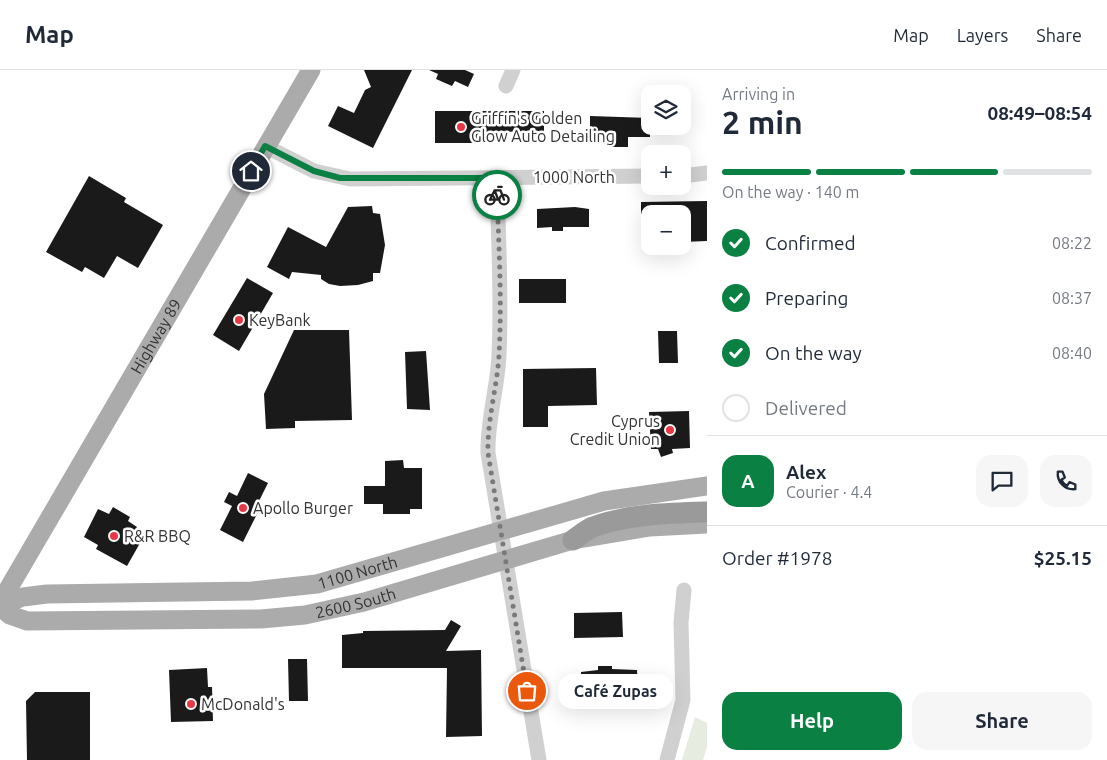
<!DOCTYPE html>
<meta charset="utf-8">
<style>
:root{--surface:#fff;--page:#f6f6f7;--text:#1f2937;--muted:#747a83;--line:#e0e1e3;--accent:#0b8043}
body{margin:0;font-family:Ubuntu,sans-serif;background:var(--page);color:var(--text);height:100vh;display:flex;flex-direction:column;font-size:19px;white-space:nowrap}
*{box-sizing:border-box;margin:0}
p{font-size:16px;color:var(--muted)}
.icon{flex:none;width:28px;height:28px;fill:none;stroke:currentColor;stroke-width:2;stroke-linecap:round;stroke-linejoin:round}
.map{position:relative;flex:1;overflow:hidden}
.drawer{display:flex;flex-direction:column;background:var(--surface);width:400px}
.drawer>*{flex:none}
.controls{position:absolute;left:641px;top:15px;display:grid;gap:10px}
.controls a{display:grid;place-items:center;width:50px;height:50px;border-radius:10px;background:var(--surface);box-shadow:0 5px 20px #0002;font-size:25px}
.pin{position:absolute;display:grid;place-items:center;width:42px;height:42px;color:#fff;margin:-21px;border:2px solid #fff;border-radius:50%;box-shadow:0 1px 5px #0007}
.courier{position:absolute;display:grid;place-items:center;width:50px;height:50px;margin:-25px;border:4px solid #0b8043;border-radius:50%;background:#fff;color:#222;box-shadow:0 1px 6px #0007}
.bubble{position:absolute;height:35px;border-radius:15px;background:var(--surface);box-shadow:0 5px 20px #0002;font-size:16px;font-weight:700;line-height:35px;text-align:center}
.overview em{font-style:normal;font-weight:700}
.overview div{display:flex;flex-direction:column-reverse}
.overview{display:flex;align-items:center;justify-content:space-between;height:85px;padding:0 15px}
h1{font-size:32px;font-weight:700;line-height:38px}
.bar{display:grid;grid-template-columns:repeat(4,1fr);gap:8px 5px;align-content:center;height:60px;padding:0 15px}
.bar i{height:6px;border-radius:4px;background:var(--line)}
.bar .on{background:var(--accent)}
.bar p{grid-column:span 4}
.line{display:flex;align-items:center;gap:12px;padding:0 15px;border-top:1px solid var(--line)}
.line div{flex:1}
.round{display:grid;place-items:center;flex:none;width:52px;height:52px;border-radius:15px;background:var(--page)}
ol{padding:0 15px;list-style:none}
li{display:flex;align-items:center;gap:15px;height:55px}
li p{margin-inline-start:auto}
li .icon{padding:5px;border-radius:50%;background:var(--accent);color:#fff;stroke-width:4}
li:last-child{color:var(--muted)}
li i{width:28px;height:28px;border:2px solid var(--line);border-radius:50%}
.cta{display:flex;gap:10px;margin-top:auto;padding:10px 15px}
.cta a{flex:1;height:58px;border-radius:15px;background:var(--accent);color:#fff;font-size:20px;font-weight:700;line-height:58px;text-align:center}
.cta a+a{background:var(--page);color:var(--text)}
header{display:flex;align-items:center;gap:30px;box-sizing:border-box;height:70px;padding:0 25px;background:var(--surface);border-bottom:1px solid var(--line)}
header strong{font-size:24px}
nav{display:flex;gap:28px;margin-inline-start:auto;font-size:18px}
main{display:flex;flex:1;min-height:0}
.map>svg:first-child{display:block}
</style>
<header>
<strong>Map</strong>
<nav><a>Map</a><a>Layers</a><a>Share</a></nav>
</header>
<main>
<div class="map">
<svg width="707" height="690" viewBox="0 0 707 690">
<rect width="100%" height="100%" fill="#fff"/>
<!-- green -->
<path fill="#e6ecdf" d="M 695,647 L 707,653 L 707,677 L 703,690 L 682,690 Z"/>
<!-- building -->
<path fill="#1a1a1a" d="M 364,0 L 412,0 L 373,78 L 328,56 L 338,36 L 354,43 L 365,20 L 371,17 Z
M 429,0 L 465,0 L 474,4 L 468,17 L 455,11 L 452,16 L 436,9 L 438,4 Z
M 435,41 L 544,41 L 544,61 L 487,62 L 487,73 L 435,73 Z
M 590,46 L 650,48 L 650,67 L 628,67 L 628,77 L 607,77 L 608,70 L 590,70 Z
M 89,106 L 126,128 L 124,132 L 163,155 L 138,198 L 117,186 L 104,208 L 85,197 L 82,202 L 46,182 Z
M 707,131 L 707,171 L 682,172 L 682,144 L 641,144 L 641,132 Z
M 372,136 L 373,143 L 380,144 L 385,175 L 380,203 L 373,203 L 373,211 L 358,215 L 340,216 L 329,214 L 321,209 L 321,205 L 292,202 L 289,209 L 267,197 L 288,157 L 326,177 L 348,137 Z
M 575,137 L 589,139 L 589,157 L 563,157 L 563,161 L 552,161 L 552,157 L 537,158 L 537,139 Z
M 247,208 L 273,223 L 239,281 L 213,265 Z
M 519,209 L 566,209 L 566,233 L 519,233 Z
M 294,260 L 349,260 L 352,350 L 295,351 L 295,358 L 266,359 L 264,324 Z
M 658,261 L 677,261 L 678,293 L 659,293 Z
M 426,281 L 430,340 L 407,339 L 405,282 Z
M 596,298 L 597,335 L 548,336 L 548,357 L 523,357 L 523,299 Z
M 689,341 L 690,378 L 672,379 L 673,383 L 661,387 L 658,379 L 651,379 L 649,342 Z
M 403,390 L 404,398 L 422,398 L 422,439 L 410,439 L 410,444 L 383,444 L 383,434 L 364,434 L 364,416 L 385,416 L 385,391 Z
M 248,403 L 268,413 L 254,441 L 258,442 L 243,472 L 220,460 L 232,436 L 224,432 L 229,422 L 237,426 Z
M 113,437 L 130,447 L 128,451 L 137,457 L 135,461 L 144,466 L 127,496 L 96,479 L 98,475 L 84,467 L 98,439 L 109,444 Z
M 622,542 L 623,567 L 574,568 L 574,543 Z
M 451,550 L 461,556 L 446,581 L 481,580 L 482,666 L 446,667 L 447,598 L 342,598 L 342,565 L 363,563 L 363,561 L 445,560 Z
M 288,589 L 307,589 L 308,631 L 289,631 Z
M 598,596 L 612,596 L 612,599 L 637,600 L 638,620 L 581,621 L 581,602 L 598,600 Z
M 207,598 L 208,617 L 212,617 L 213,651 L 171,652 L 169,600 Z
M 35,622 L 90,622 L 90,690 L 27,690 L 26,631 Z"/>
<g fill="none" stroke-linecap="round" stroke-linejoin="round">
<!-- minor -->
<path stroke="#d0d0d0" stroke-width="15" d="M 506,16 L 513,0
M 265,76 L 314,101 L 350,109 L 650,106
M 682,106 L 707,103
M 497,107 C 498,166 502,226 499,284 C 498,317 487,350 488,383 L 539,690
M 667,690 L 683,630 L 681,553 L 684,520"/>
<!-- major -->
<g stroke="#ababab" stroke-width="19">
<path id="s1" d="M 0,533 L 311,0"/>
<path id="s2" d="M 0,535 L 23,527 L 47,524 L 252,521 L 317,514 L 604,431 L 707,416"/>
<path id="s3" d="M 0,537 L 10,545 L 27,551 L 261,549 L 305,545 L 364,532 L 573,470 L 650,457 L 707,454"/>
</g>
<!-- highway -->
<path stroke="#9a9a9a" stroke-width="21" d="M 573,470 C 579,466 586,460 593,457 C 628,444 670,443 707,442"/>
</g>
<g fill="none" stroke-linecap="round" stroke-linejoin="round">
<!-- done -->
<path stroke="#7a7a7a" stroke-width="5" stroke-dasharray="0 9" d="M 497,125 C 499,178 502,232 499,285 C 497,318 487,350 488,383 L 527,621"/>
<!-- route -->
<path stroke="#0b8043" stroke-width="6" d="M 251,101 L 265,76 L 314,101 L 340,108 L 497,108 L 497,125"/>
</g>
<!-- markers -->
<g fill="#e63946" stroke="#fff" stroke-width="2">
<circle cx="461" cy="57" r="5"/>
<circle cx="239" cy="250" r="5"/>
<circle cx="670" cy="360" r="5"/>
<circle cx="243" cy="438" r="5"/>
<circle cx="114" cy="466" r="5"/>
<circle cx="191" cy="634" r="5"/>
</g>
<g text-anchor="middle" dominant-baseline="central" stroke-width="5" stroke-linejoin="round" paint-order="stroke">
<!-- poi labels -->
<g font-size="16" fill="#333" stroke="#fff" text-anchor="start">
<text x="471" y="48">Griffin's Golden<tspan x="471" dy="18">Glow Auto Detailing</tspan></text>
<text x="249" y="250">KeyBank</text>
<text x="660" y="351" text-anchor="end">Cyprus<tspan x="660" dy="18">Credit Union</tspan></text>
<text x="253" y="438">Apollo Burger</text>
<text x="124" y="466">R&amp;R BBQ</text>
<text x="201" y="634">McDonald's</text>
</g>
<!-- street labels -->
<g font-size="16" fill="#333" stroke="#fff">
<text x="574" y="107">1000 North</text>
<text stroke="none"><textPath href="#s1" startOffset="309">Highway 89</textPath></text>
<text stroke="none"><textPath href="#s2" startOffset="361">1100 North</textPath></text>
<text stroke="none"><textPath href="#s3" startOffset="361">2600 South</textPath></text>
</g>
</g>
</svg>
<div class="controls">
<a><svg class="icon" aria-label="layers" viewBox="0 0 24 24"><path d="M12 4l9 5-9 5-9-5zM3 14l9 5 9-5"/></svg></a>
<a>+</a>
<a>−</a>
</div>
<div class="pin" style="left:527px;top:621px;background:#ea580c"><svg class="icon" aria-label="bag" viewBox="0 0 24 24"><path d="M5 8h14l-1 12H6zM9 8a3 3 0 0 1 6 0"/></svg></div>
<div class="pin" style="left:251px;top:101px;background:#1f2937"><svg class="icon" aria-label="home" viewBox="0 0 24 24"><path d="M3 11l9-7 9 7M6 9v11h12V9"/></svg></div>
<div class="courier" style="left:497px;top:125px"><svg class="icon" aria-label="bike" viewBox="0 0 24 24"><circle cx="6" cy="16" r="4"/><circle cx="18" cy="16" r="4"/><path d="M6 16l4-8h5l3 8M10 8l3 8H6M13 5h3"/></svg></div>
<div class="bubble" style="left:558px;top:604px;width:115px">Café Zupas</div>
</div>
<section class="drawer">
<div class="overview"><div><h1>2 min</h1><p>Arriving in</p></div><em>08:49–08:54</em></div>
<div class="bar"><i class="on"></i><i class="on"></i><i class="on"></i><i></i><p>On the way · 140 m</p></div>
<ol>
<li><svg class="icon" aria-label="check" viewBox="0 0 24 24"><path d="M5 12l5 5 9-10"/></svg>Confirmed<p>08:22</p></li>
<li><svg class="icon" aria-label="check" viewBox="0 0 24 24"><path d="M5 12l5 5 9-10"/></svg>Preparing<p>08:37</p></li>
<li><svg class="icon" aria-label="check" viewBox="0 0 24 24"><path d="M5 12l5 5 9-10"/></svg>On the way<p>08:40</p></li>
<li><i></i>Delivered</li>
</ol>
<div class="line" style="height:90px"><b class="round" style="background:var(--accent);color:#fff">A</b><div><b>Alex</b><p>Courier · 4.4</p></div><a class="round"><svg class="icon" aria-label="chat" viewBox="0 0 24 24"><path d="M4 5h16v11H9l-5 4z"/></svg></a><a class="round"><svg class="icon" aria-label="phone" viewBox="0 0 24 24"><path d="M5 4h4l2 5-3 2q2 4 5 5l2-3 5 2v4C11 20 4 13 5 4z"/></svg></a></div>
<div class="line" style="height:65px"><div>Order #1978</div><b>$25.15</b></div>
<div class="cta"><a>Help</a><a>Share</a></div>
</section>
</main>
